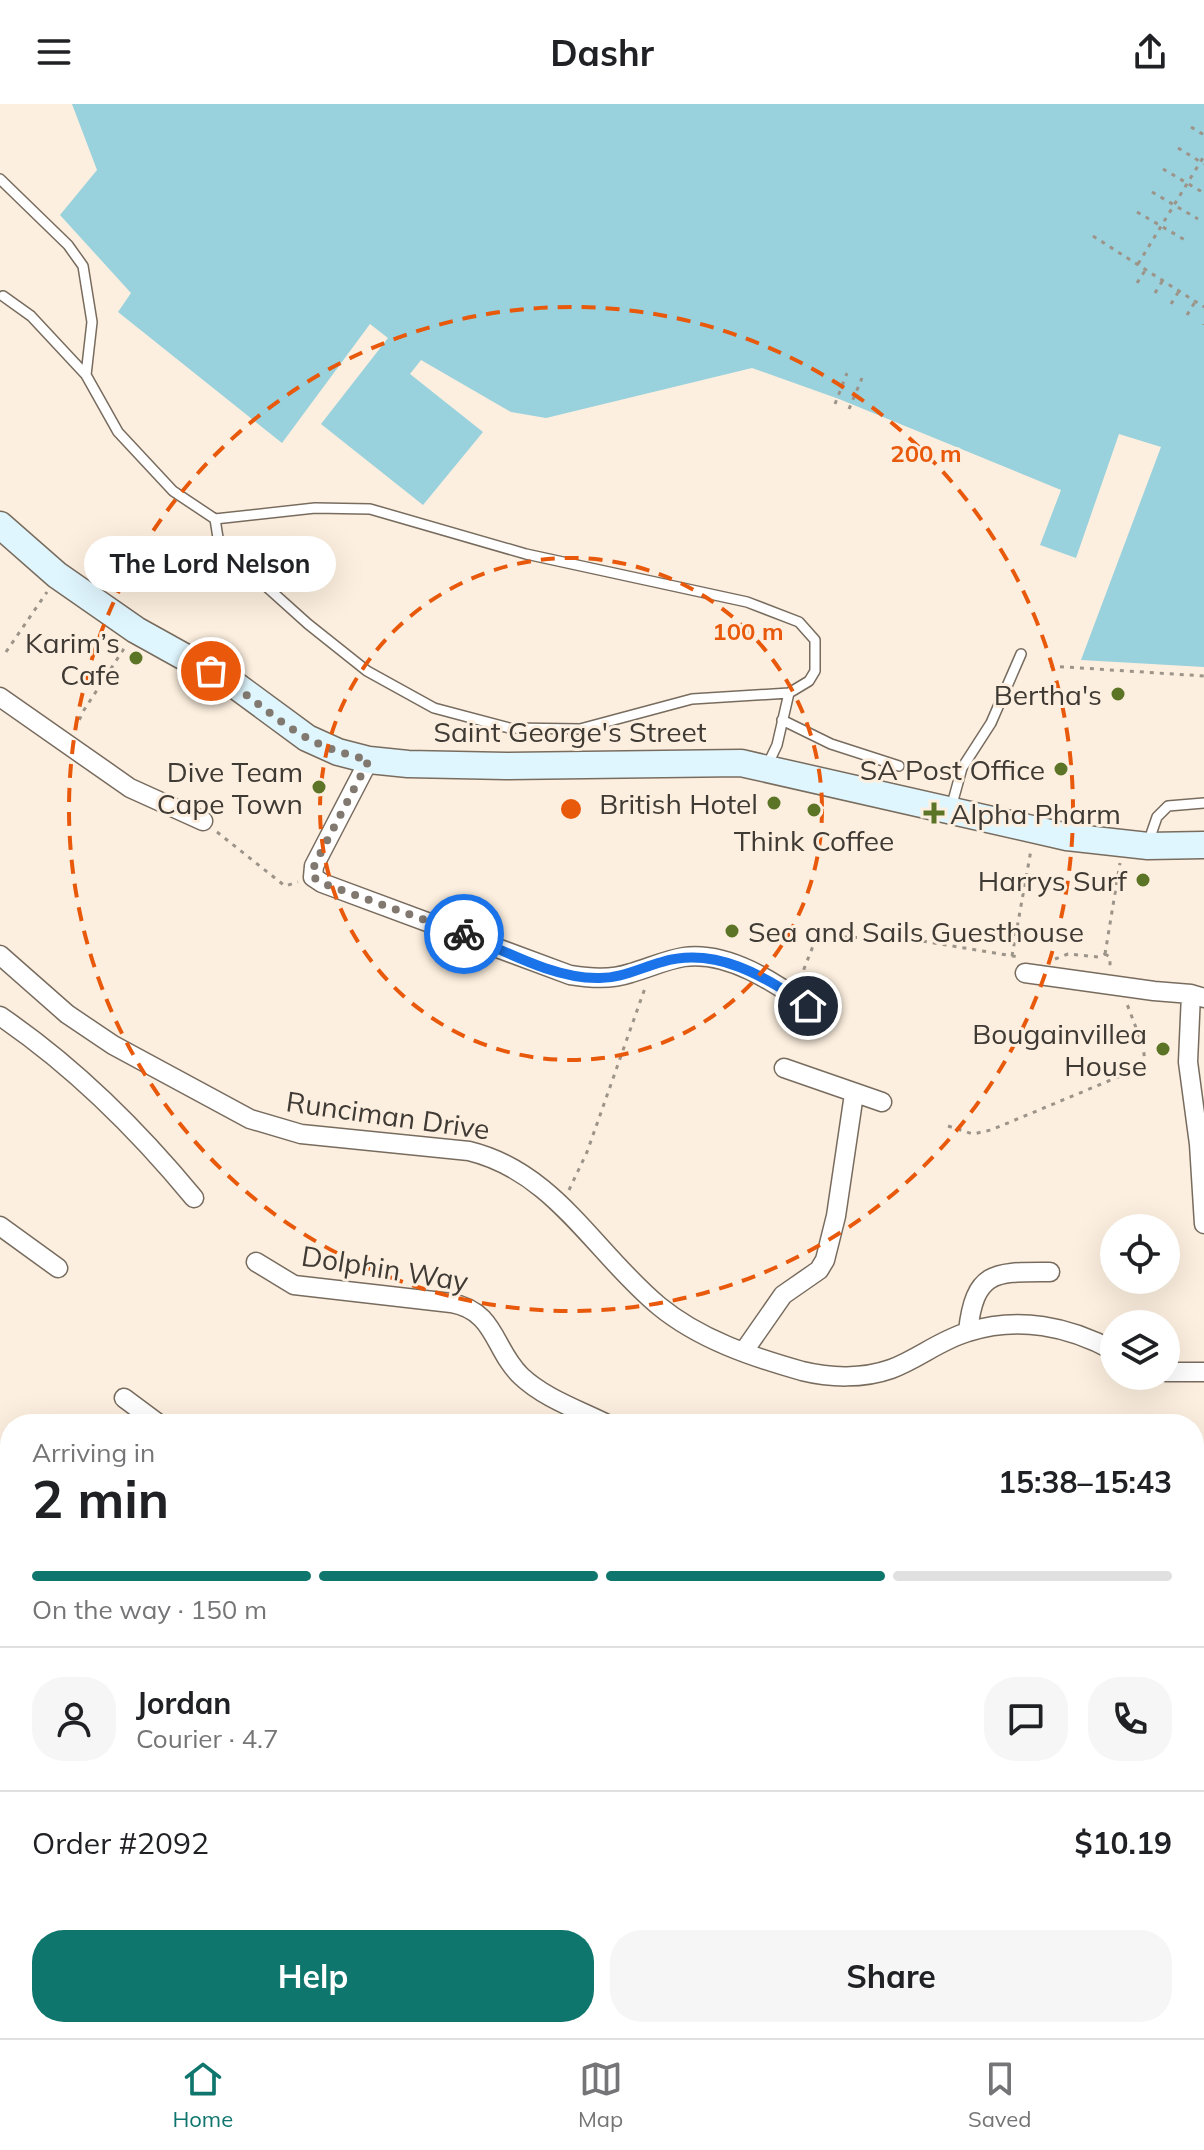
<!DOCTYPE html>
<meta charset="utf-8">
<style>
:root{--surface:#fff;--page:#f6f6f6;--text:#202124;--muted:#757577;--line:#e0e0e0;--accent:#0f766e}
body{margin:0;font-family:Mulish,sans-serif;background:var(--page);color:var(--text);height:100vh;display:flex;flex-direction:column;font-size:30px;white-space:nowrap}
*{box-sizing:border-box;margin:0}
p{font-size:26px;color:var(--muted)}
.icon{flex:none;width:44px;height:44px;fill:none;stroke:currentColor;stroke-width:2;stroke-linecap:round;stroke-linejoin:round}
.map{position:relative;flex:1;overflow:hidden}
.panel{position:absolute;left:0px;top:1310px;width:1204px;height:624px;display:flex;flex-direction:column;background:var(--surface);border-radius:32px 32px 0 0;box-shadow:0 8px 32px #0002}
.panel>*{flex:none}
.buttons{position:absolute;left:1100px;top:1110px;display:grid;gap:16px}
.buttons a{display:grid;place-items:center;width:80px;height:80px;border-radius:50%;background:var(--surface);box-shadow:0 8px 32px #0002;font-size:40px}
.pin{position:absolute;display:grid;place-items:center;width:68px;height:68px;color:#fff;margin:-34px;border:4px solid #fff;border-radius:50%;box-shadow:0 2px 8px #0007}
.courier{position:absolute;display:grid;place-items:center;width:80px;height:80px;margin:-40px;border:6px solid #1a73e8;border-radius:50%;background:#fff;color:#222;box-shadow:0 2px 10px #0007}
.bubble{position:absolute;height:56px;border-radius:28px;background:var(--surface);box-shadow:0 8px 32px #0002;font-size:26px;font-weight:700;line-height:56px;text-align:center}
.head em{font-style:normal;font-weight:700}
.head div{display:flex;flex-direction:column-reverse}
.head{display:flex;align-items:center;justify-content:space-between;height:136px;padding:0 32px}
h1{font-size:52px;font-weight:700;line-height:60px}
.bar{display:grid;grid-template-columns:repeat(4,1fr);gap:12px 8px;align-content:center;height:96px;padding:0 32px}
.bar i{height:10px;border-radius:6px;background:var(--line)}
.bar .current{background:var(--accent)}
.bar p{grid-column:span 4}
.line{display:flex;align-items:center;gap:20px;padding:0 32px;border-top:2px solid var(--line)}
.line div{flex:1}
.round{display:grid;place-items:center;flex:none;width:84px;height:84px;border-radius:32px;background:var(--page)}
.button{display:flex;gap:16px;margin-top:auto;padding:16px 32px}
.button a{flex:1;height:92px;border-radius:32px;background:var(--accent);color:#fff;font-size:32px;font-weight:700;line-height:92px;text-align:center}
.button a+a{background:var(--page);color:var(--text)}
header{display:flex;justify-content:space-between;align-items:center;height:104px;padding:0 32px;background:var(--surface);font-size:36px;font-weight:700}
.dock{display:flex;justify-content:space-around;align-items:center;height:112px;border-top:2px solid var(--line);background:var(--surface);font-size:22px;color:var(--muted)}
.dock a{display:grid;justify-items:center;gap:4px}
.dock .current{color:var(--accent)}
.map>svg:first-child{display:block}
</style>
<header><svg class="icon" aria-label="menu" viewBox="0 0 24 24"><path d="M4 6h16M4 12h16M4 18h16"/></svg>Dashr<svg class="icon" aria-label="share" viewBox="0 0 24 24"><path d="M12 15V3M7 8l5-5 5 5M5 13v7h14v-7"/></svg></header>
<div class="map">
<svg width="1204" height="1934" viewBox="0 0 1204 1934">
<rect width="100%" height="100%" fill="#fcefdf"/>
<!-- green -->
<path fill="#bad3ba" d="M 0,1461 L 10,1464 L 10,1924 L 1194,1924 L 1194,1795 L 1204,1797 L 1204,1934 L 0,1934 Z"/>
<!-- water -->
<path fill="#99d1dd" d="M 72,0 L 1204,0 L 1204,563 L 1081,556 L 1161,343 L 1119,330 L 1076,454 L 1040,441 L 1061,386 L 839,295 L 752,264 L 546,314 L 511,308 L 421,256 L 410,270 L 483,328 L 423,401 L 321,320 L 388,234 L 370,220 L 282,339 L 118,208 L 131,189 L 60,111 L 97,66 Z"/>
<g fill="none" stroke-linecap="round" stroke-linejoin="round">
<defs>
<path id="service" d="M 0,75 L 68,141 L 83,162 L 92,218 L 86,271
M 3,192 L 31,212 L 86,271 L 118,328 L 173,387 L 215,415 L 315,404 L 370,405 L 526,450 L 747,498 L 799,518 L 815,536 L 815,567 L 809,577 L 789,589 L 692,595 L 580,625 L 509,624 L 434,604 L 367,567 L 308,520 L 219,440 L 215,415
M 782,616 L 831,640 L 899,662
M 767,662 L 777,641 L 789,589
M 951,704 L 962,664 L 991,619 L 1021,550
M 1148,739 L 1157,713 L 1168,702 L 1204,699"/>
<path id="minor" d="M 0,593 L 130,684 L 203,717
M 369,656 L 314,762 L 313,773 L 322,779 L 570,871 C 590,874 610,876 631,869 C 649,864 665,856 684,853 C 728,847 774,878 808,902
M 0,851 L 67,910 L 113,941 L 250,1015 L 301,1030 L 469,1047 C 555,1068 594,1148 659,1202 C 699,1235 752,1253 802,1267 C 830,1274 863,1275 891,1265 C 918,1255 940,1236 968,1228 C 1018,1212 1069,1222 1114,1247
M 1025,869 L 1154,887 L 1191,890 L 1204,894
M 1191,890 L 1188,958 L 1199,1040 L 1204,1120
M 0,912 C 75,963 137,1025 194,1094
M 784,964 L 882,998
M 0,1122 L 58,1164
M 256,1158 L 294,1181 L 451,1199 C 496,1207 493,1245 521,1272 C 544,1294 579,1306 607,1320
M 968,1227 C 975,1165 996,1168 1050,1168
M 744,1247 L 783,1191 L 819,1166 L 825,1156 L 836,1112 L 854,990
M 1166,1268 L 1204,1268
M 124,1294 L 159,1320
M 1194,1419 L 1204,1425
M 1194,1497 L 1204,1493"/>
<path id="secondary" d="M 0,421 L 57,471 L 136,526 L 235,581 L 307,634 L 338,648 L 369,656 L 408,660 L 506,662 L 741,659 L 1067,733 L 1148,742 L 1204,741"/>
</defs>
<!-- service casing -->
<use href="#service" stroke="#786c5f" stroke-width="12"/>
<!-- minor casing -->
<use href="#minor" stroke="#786c5f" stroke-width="21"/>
<!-- secondary casing -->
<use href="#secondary" stroke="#786c5f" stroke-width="29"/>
<!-- path -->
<path stroke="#9d9489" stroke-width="3" stroke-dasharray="4 6" stroke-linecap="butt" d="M 1191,23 L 1204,31
M 1178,44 L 1204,60
M 1163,65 L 1204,89
M 1152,88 L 1198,115
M 1137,108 L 1185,136
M 1093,132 L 1204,203
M 1138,160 L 1204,52
M 1137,179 L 1146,165
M 1155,189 L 1163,176
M 1171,200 L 1179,187
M 1187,211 L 1195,198
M 1204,221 L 1204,220
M 835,300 L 847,269
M 849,305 L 862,274
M 6,548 L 47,488
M 1050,562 L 1204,572
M 75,625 L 84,606 L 125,543
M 217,728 L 285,782 L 298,778
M 1105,850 L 1120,759
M 1105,850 L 1110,853 L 1110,863
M 1012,852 L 1031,746
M 1055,855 L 1068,850 L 1098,853 L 1105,850
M 800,875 L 815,837 L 826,832 L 922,837 L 1019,853
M 948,1022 L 973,1030 L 991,1026 L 1142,963 L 1145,958 L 1143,942 L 1127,900
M 569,1086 L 587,1048 L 645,884
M 0,1348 L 10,1355"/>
<!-- service -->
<use href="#service" stroke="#fff" stroke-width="9"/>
<!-- minor -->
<use href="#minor" stroke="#fff" stroke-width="18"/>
<!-- secondary -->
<use href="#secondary" stroke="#e0f6fe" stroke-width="26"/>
</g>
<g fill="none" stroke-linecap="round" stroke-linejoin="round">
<!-- done -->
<path stroke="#817970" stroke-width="8" stroke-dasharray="0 14.4" d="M 211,567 C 246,587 275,617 309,635 C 328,645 348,651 369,656 L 318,754 L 312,767 L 313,773 L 322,779 L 464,830"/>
<!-- route -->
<path stroke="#1a73e8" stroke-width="10" d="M 464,830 C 506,847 552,874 597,874 C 620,875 640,864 662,858 C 715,842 765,872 808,902"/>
</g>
<!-- distance rings -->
<g fill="none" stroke="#e8590c" stroke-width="4" stroke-dasharray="14 10">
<circle cx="571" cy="705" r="251"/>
<circle cx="571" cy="705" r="502"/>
</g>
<!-- markers -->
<g fill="#5c7426" stroke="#fcefdf" stroke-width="3">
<circle cx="136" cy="554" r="8"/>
<circle cx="1118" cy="590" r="8"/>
<circle cx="1061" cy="665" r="8"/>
<circle cx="319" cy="683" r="8"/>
<circle cx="774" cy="699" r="8"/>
<circle cx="814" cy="706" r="8"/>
<path d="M930 697h8v8h8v8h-8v8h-8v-8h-8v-8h8z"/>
<circle cx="1143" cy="776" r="8"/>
<circle cx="732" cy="827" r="8"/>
<circle cx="1163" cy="945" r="8"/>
</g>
<g text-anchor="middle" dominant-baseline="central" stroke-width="6" stroke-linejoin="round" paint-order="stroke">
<!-- poi labels -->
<g font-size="28" fill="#3f3a34" stroke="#fcefdf" text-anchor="end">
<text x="120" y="538">Karim’s<tspan x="120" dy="32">Cafe</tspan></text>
<text x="1102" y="590">Bertha's</text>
<text x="1045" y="665">SA Post Office</text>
<text x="303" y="667">Dive Team<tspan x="303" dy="32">Cape Town</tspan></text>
<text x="758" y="699">British Hotel</text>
<text x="950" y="709" text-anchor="start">Alpha Pharm</text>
<text x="814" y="736" text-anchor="middle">Think Coffee</text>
<text x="1127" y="776">Harrys Surf</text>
<text x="748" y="827" text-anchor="start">Sea and Sails Guesthouse</text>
<text x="1147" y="929">Bougainvillea<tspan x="1147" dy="32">House</tspan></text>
</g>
<!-- street labels -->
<g font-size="28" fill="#3f3a34" stroke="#fcefdf">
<text x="570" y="627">Saint George's Street</text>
<text transform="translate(388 1011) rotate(8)">Runciman Drive</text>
<text transform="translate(385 1164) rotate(9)">Dolphin Way</text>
</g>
</g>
<circle cx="571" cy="705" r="12" fill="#e8590c" stroke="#fcefdf" stroke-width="4"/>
<g font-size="24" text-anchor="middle" font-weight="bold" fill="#e8590c" stroke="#fcefdf" stroke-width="6" stroke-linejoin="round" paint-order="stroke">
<text x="926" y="358">200 m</text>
<text x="748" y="536">100 m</text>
</g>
</svg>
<div class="buttons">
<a><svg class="icon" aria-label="locate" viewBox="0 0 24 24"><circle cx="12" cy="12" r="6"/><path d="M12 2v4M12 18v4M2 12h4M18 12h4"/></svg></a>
<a><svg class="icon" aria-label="layers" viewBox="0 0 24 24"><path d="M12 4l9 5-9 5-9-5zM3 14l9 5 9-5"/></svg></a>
</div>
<div class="pin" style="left:211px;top:567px;background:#ea580c"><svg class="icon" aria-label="bag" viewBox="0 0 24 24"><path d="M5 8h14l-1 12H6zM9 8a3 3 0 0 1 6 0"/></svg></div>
<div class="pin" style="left:808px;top:902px;background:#1f2937"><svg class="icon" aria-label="home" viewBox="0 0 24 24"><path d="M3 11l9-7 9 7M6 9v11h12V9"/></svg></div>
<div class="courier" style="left:464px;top:830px"><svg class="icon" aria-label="bike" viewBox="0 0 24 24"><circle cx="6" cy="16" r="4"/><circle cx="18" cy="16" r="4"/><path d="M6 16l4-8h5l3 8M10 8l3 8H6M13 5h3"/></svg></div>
<div class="bubble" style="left:84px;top:432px;width:252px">The Lord Nelson</div>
<section class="panel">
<div class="head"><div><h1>2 min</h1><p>Arriving in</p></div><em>15:38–15:43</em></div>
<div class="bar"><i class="current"></i><i class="current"></i><i class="current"></i><i></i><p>On the way · 150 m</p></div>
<div class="line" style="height:144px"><a class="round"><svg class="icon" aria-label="person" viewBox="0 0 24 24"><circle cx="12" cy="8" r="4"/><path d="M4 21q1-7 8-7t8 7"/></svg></a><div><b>Jordan</b><p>Courier · 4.7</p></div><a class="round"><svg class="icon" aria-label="chat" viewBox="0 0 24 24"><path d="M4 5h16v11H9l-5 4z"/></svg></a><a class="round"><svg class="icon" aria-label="phone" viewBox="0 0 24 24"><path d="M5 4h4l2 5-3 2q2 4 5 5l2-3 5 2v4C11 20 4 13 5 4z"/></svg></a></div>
<div class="line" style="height:104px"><div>Order #2092</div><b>$10.19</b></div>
<div class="button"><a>Help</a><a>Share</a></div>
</section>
</div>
<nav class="dock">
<a class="current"><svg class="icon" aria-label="home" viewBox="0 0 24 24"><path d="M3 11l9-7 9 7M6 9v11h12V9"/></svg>Home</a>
<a><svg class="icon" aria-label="map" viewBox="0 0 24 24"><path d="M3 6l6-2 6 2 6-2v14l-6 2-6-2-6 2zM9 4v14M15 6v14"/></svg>Map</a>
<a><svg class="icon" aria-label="saved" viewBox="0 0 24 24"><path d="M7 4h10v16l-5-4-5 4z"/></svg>Saved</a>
</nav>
